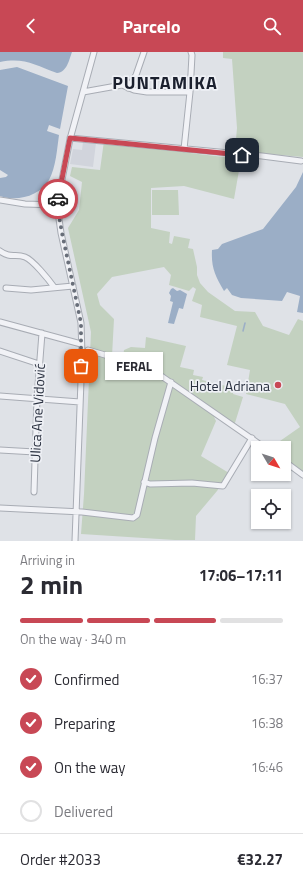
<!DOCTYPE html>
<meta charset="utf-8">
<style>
:root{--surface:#fff;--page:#f2f2f3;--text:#2b2b33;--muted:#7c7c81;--line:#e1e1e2;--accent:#c84855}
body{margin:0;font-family:"Titillium Web",sans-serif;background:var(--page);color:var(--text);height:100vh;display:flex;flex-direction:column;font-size:15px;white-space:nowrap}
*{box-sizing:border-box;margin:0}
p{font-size:13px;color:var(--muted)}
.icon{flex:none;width:22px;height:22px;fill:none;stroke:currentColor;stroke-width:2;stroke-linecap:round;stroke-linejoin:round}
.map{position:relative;height:489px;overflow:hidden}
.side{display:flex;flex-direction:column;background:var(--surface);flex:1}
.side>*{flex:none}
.needle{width:26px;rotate:129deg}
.buttons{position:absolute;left:251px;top:389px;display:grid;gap:8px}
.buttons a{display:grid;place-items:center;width:40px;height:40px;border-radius:0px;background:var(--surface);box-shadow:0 1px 3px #0004;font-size:20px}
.pin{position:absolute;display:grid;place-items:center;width:34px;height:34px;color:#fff;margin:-17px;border-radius:8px;box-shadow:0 2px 6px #0006}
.courier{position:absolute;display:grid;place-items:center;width:40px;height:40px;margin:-20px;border:3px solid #c84855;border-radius:50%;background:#fff;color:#222;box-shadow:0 1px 5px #0007}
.bubble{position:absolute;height:28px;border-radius:0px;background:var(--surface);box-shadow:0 1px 3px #0004;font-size:13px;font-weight:700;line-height:28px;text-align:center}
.head em{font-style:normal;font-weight:700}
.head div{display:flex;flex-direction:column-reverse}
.head{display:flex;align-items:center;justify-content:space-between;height:68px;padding:0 20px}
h1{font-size:26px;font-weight:700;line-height:30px}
.bar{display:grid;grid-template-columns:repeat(4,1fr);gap:6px 4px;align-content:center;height:48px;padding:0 20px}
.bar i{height:5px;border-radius:3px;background:var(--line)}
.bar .selected{background:var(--accent)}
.bar p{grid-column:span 4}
.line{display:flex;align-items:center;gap:10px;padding:0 20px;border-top:1px solid var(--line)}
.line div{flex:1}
ol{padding:0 20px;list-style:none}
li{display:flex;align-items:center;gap:12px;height:44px}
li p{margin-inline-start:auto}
li .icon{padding:4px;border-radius:50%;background:var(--accent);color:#fff;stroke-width:4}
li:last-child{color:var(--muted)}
li i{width:22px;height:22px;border:2px solid var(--line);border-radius:50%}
header{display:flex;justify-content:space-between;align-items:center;height:52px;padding:0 20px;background:var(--accent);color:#fff;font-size:18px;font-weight:700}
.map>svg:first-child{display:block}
</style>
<header><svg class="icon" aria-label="back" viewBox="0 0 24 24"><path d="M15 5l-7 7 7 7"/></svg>Parcelo<svg class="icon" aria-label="search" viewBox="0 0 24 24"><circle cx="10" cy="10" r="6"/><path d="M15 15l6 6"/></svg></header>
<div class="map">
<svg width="303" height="489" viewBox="0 0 303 489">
<rect width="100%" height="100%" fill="#dfe2e7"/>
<!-- built -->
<path fill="#d1d4dc" d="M 83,90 L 96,91 L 93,115 L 70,112 L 73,97 L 82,98 Z"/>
<!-- green -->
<path fill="#c3d1c0" d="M 223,0 L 303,0 L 303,105 L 235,99 L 237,76 L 232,7 L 223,6 Z
M 104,89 L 191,98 L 190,101 L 241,107 L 234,147 L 184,134 L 151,136 L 151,176 L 170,180 L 169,191 L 172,192 L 174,184 L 190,187 L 188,196 L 193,197 L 197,215 L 197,223 L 200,231 L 208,240 L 235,259 L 255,260 L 263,274 L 289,283 L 298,267 L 303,269 L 303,426 L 284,410 L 284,396 L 270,396 L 300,375 L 285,352 L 246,342 L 250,318 L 227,313 L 237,274 L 200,265 L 202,253 L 192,249 L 196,237 L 193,235 L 189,239 L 169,233 L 171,223 L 164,215 L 112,225 L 97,242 L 100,253 L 114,267 L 112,304 L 123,306 L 124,298 L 131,295 L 145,296 L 146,285 L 186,294 L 180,315 L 194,318 L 193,323 L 203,325 L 202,328 L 234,336 L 233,342 L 243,345 L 234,374 L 214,365 L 216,369 L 201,404 L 229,421 L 217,439 L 196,464 L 195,488 L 175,488 L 81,482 L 84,442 L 91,280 L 68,176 L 79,158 L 82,130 L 70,124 L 72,115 L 100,118 Z
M 152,138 L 178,138 L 179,163 L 152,163 Z"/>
<!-- water -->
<path fill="#9baec6" d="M 0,0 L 72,0 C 69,8 67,20 57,21 C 35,13 24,5 0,10 Z
M 17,15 L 68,34 L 60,77 L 49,73 L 47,79 L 59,83 C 57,97 56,115 49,128 C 40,144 17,150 0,144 L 0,126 L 6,125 L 8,123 L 0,118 L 0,18 Z
M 303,120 L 303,261 L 297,260 L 300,244 L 287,240 L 282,249 L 241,246 L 232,243 L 227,236 L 224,239 C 215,224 211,215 212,198 L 218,197 L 222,192 L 263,177 L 296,135 Z
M 173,236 L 177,239 L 180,238 L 187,242 L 183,257 L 179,256 L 174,272 L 168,271 L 173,250 L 170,249 L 171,244 L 169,241 L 171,237 Z"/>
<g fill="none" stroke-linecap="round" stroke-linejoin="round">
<!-- stream -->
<path stroke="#9baec6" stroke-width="1.5" d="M 243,279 L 245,271"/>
<defs>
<path id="minor" d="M 128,36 L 136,23 L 144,0
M 83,40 L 122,33 L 134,38 L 147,40 L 190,40
M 70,86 L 262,104 L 301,109
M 184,97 L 190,40 L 192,3 L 191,0
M 0,148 L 25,152 L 57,153
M 0,199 C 11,207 15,201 25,205 C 33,208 49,228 54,235
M 6,236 L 31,238 L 73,234
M 0,270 L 81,292
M 88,298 L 115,306 L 123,306 L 157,321 L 265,396
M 0,299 L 39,312
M 0,344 L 80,350
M 0,398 L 35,400
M 284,409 L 303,423
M 144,430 L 150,432 L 192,431 L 223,434 L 252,386
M 34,440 L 37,346 L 42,281
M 0,456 L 82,460 L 133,466 L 137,463 L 155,386 L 171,330
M 75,489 L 82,302 L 81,271 L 61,181 L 57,153 L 70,87 L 94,0"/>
</defs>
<!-- minor casing -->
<use href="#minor" stroke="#a8acb4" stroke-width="7"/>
<!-- minor -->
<use href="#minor" stroke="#f1f2f6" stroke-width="5"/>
</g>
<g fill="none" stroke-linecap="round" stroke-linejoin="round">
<!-- done -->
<path stroke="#686e79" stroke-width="4" stroke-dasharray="0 7.2" d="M 58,147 L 57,153 L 62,181 L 81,271 L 81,314"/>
<!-- route -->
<path stroke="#c84855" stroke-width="5" d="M 58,147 L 70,86 L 242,103"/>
</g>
<!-- markers -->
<circle fill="#c84855" stroke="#eef0f5" stroke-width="1.5" cx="278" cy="333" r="4"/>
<g text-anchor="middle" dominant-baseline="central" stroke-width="3.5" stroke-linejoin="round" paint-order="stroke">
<!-- poi labels -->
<g font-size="14" fill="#282f3e" stroke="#eef0f5" text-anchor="end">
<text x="270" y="333">Hotel Adriana</text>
</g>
<!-- street labels -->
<g font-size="14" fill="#282f3e" stroke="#eef0f5">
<text transform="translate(37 361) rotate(-87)">Ulica Ane Vidović</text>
</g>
<!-- district labels -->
<g font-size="18" font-weight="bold" letter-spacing="1" fill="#1b202e" stroke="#eef0f5">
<text x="165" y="30">PUNTAMIKA</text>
</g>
</g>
</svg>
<div class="buttons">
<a><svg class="needle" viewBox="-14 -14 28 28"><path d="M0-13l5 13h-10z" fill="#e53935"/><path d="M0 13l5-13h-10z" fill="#7c7c81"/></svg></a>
<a><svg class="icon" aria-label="locate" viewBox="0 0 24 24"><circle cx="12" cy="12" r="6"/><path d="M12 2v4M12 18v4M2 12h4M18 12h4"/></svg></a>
</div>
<div class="pin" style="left:81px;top:314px;background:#ea580c"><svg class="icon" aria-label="bag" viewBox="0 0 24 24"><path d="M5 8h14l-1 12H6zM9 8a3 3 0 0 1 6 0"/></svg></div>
<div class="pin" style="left:242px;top:103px;background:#1f2937"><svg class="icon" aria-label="home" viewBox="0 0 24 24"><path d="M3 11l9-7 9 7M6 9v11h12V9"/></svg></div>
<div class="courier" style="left:58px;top:147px"><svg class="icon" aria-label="car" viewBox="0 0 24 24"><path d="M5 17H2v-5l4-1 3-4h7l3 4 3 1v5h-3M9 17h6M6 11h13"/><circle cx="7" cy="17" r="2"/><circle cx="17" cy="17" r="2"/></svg></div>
<div class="bubble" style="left:105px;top:300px;width:58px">FERAL</div>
</div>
<section class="side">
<div class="head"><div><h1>2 min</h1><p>Arriving in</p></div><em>17:06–17:11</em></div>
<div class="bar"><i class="selected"></i><i class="selected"></i><i class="selected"></i><i></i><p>On the way · 340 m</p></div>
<ol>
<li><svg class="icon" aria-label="check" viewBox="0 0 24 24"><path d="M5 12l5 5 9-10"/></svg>Confirmed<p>16:37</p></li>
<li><svg class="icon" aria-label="check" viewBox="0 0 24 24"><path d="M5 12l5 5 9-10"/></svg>Preparing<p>16:38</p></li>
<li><svg class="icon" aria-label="check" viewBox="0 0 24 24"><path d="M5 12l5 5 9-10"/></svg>On the way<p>16:46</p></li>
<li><i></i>Delivered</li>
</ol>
<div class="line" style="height:52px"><div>Order #2033</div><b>€32.27</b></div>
</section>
